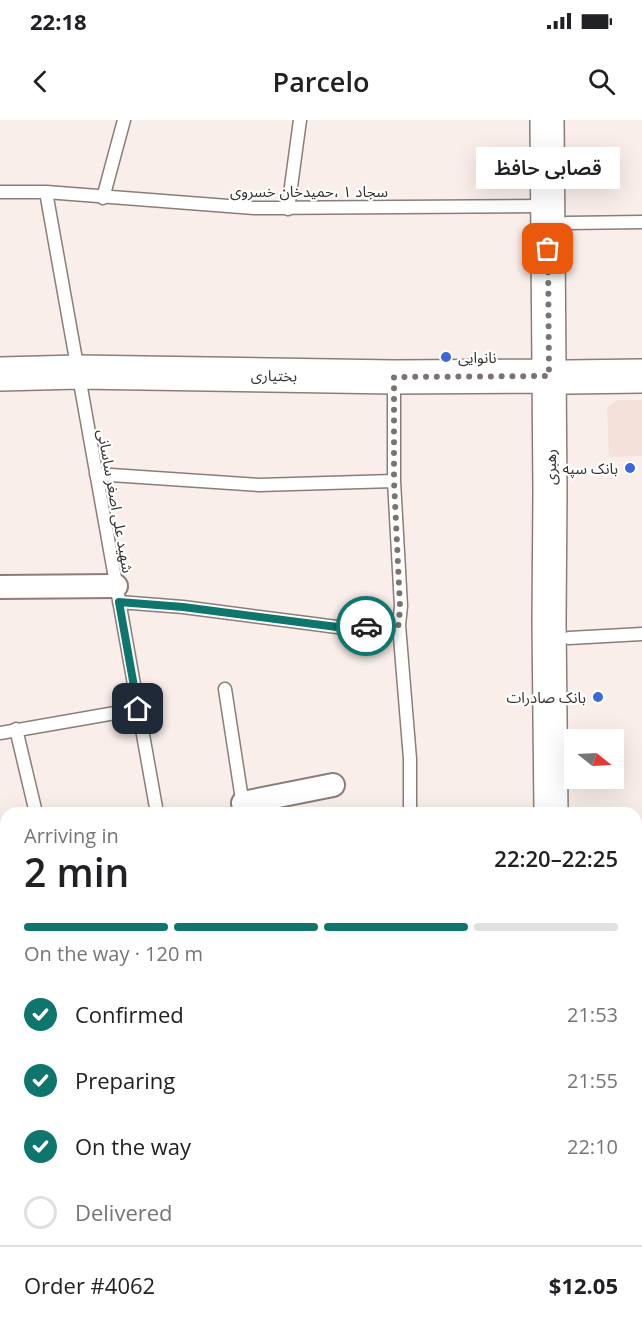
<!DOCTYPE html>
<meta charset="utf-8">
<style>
:root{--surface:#fff;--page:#f6f6f6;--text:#202124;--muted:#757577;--line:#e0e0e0;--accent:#0f766e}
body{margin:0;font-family:"Open Sans","Noto Sans Arabic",sans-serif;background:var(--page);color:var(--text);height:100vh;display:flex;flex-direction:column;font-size:22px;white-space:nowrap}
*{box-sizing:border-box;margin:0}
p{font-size:20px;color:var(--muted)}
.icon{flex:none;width:33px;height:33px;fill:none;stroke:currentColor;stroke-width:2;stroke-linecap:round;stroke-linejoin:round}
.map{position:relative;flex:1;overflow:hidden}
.drawer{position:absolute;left:0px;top:687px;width:642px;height:528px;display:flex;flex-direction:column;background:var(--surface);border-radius:18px 18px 0 0;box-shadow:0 6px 24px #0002}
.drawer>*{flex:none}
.needle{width:39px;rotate:108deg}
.fabs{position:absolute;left:564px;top:609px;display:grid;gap:12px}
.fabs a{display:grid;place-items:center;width:60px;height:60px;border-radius:0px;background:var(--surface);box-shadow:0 6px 24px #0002;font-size:30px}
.pin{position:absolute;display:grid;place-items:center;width:51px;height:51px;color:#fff;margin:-26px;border-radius:12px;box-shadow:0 3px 9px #0006}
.courier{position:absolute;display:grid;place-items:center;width:60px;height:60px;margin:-30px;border:4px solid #0f766e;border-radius:50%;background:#fff;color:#222;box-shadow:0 2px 8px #0007}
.bubble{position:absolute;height:42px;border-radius:0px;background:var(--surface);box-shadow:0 6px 24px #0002;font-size:20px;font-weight:600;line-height:42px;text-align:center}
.headline em{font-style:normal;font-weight:600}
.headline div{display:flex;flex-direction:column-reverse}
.headline{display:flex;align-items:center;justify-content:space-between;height:102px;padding:0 24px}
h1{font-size:39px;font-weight:600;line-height:45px}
.bar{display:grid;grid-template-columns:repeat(4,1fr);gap:9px 6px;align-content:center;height:72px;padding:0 24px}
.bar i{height:8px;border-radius:4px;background:var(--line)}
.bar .active{background:var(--accent)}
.bar p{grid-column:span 4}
.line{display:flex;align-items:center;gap:15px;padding:0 24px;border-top:2px solid var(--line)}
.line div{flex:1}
ol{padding:0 24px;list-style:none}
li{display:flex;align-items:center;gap:18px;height:66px}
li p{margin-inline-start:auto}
li .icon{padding:6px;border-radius:50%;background:var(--accent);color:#fff;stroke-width:4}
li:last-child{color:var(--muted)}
li i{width:33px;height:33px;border:3px solid var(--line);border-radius:50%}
.status{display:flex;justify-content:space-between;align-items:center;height:42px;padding:0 30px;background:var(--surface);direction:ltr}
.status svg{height:16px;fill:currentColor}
header{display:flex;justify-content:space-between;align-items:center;height:78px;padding:0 24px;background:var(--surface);font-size:27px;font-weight:600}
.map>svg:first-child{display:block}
</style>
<div class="status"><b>22:18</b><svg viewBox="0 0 49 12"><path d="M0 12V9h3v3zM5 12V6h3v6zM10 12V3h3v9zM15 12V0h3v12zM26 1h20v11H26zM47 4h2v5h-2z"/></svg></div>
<header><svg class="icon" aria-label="back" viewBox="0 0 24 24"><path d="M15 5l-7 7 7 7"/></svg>Parcelo<svg class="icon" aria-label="search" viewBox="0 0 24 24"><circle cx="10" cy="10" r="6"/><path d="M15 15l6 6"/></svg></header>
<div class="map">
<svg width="642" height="1215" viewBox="0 0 642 1215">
<rect width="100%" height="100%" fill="#f9eee9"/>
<!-- built -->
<path fill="#f4e1da" d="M 618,280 L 642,280 L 642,336 L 609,337 L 607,287 Z
M 443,1209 L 497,1209 L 464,1215 L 444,1215 Z"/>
<!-- building -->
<path fill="#dacece" d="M 642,851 L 642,895 L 636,897 L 636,852 Z"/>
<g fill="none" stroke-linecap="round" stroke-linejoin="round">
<defs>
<path id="lane" d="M 0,72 L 46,72 L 254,88 L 547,86
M 46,72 L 157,693
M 103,78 L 124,0
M 288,89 L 300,0
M 567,103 L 642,102
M 394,259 L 394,361 L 401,486 L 399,505 L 410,639 L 410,693
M 96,354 L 259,365 L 394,361
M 119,482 L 183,487 L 337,507 L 399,505
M 569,518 L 642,514
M 225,569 L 243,686
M 16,609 L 36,693
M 0,613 L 138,589
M 636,766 L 642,765
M 636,1092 L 642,1089
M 291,1209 L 294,1215
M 0,1214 L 65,1209"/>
<path id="street" d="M 0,467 L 116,466
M 243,683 L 333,665"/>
<path id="secondary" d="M 547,0 L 550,372 L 549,502 L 551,693
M 0,254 L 78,252 L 394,257 L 549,256
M 568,257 L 642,256
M 0,817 L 6,817
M 594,1209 L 597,1215
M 558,1215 L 558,1209"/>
</defs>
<!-- lane casing -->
<use href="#lane" stroke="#887e7a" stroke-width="15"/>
<!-- street casing -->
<use href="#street" stroke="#887e7a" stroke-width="26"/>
<!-- secondary casing -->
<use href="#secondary" stroke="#887e7a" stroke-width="36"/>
<!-- lane -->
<use href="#lane" stroke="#fff" stroke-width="12"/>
<!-- street -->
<use href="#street" stroke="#fff" stroke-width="22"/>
<!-- secondary -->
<use href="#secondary" stroke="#fff" stroke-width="33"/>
</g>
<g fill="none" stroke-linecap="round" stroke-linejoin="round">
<!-- done -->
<path stroke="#7a7370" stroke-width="6" stroke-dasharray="0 10.8" d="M 366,506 L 399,505 L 400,486 L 394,361 L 394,257 L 549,256 L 548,129"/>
<!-- route -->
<path stroke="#0f766e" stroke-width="8" d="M 138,589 L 119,482 L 183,487 L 337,507 L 366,506"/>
</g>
<!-- markers -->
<g fill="#3b69da" stroke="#fff" stroke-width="2">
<circle cx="446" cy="237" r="6"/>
<circle cx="630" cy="348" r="6"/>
<circle cx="598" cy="577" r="6"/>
</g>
<g text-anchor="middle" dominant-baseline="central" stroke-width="4.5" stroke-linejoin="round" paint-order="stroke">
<!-- street labels -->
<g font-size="15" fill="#35312f" stroke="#fff">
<text x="309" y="71">سجاد ۱ ،حمیدخان خسروی</text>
<text transform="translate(274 255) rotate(1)">بختیاری</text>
<text transform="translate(550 347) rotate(-91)">رهبری</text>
<text transform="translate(116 381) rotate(80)">شهید علی اصغر ساسانی</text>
</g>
<!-- poi labels -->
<g font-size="15" fill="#35312f" stroke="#fff" text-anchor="end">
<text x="458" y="237" text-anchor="start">نانوایی</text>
<text x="618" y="348">بانک سپه</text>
<text x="586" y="577">بانک صادرات</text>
</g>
</g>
</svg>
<div class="fabs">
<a><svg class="needle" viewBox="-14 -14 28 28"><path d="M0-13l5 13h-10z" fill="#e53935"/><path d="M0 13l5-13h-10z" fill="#757577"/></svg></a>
</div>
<div class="pin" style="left:548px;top:129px;background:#ea580c"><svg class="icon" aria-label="bag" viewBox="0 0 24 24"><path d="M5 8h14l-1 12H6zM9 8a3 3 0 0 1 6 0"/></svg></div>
<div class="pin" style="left:138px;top:589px;background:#1f2937"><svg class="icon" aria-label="home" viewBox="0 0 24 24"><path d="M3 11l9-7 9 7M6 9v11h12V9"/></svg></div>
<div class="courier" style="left:366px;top:506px"><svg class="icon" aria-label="car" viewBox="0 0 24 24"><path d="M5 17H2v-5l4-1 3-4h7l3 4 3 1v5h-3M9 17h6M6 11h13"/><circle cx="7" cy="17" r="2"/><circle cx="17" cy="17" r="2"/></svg></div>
<div class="bubble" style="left:476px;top:27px;width:144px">قصابی حافظ</div>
<section class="drawer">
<div class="headline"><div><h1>2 min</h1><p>Arriving in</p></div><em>22:20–22:25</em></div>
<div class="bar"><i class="active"></i><i class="active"></i><i class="active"></i><i></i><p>On the way · 120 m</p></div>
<ol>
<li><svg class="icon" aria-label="check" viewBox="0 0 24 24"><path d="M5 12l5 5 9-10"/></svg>Confirmed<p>21:53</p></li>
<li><svg class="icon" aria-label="check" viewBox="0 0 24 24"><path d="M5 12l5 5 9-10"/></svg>Preparing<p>21:55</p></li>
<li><svg class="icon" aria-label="check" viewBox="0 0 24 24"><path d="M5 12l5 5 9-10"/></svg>On the way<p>22:10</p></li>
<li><i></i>Delivered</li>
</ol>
<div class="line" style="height:78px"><div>Order #4062</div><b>$12.05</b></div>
</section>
</div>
